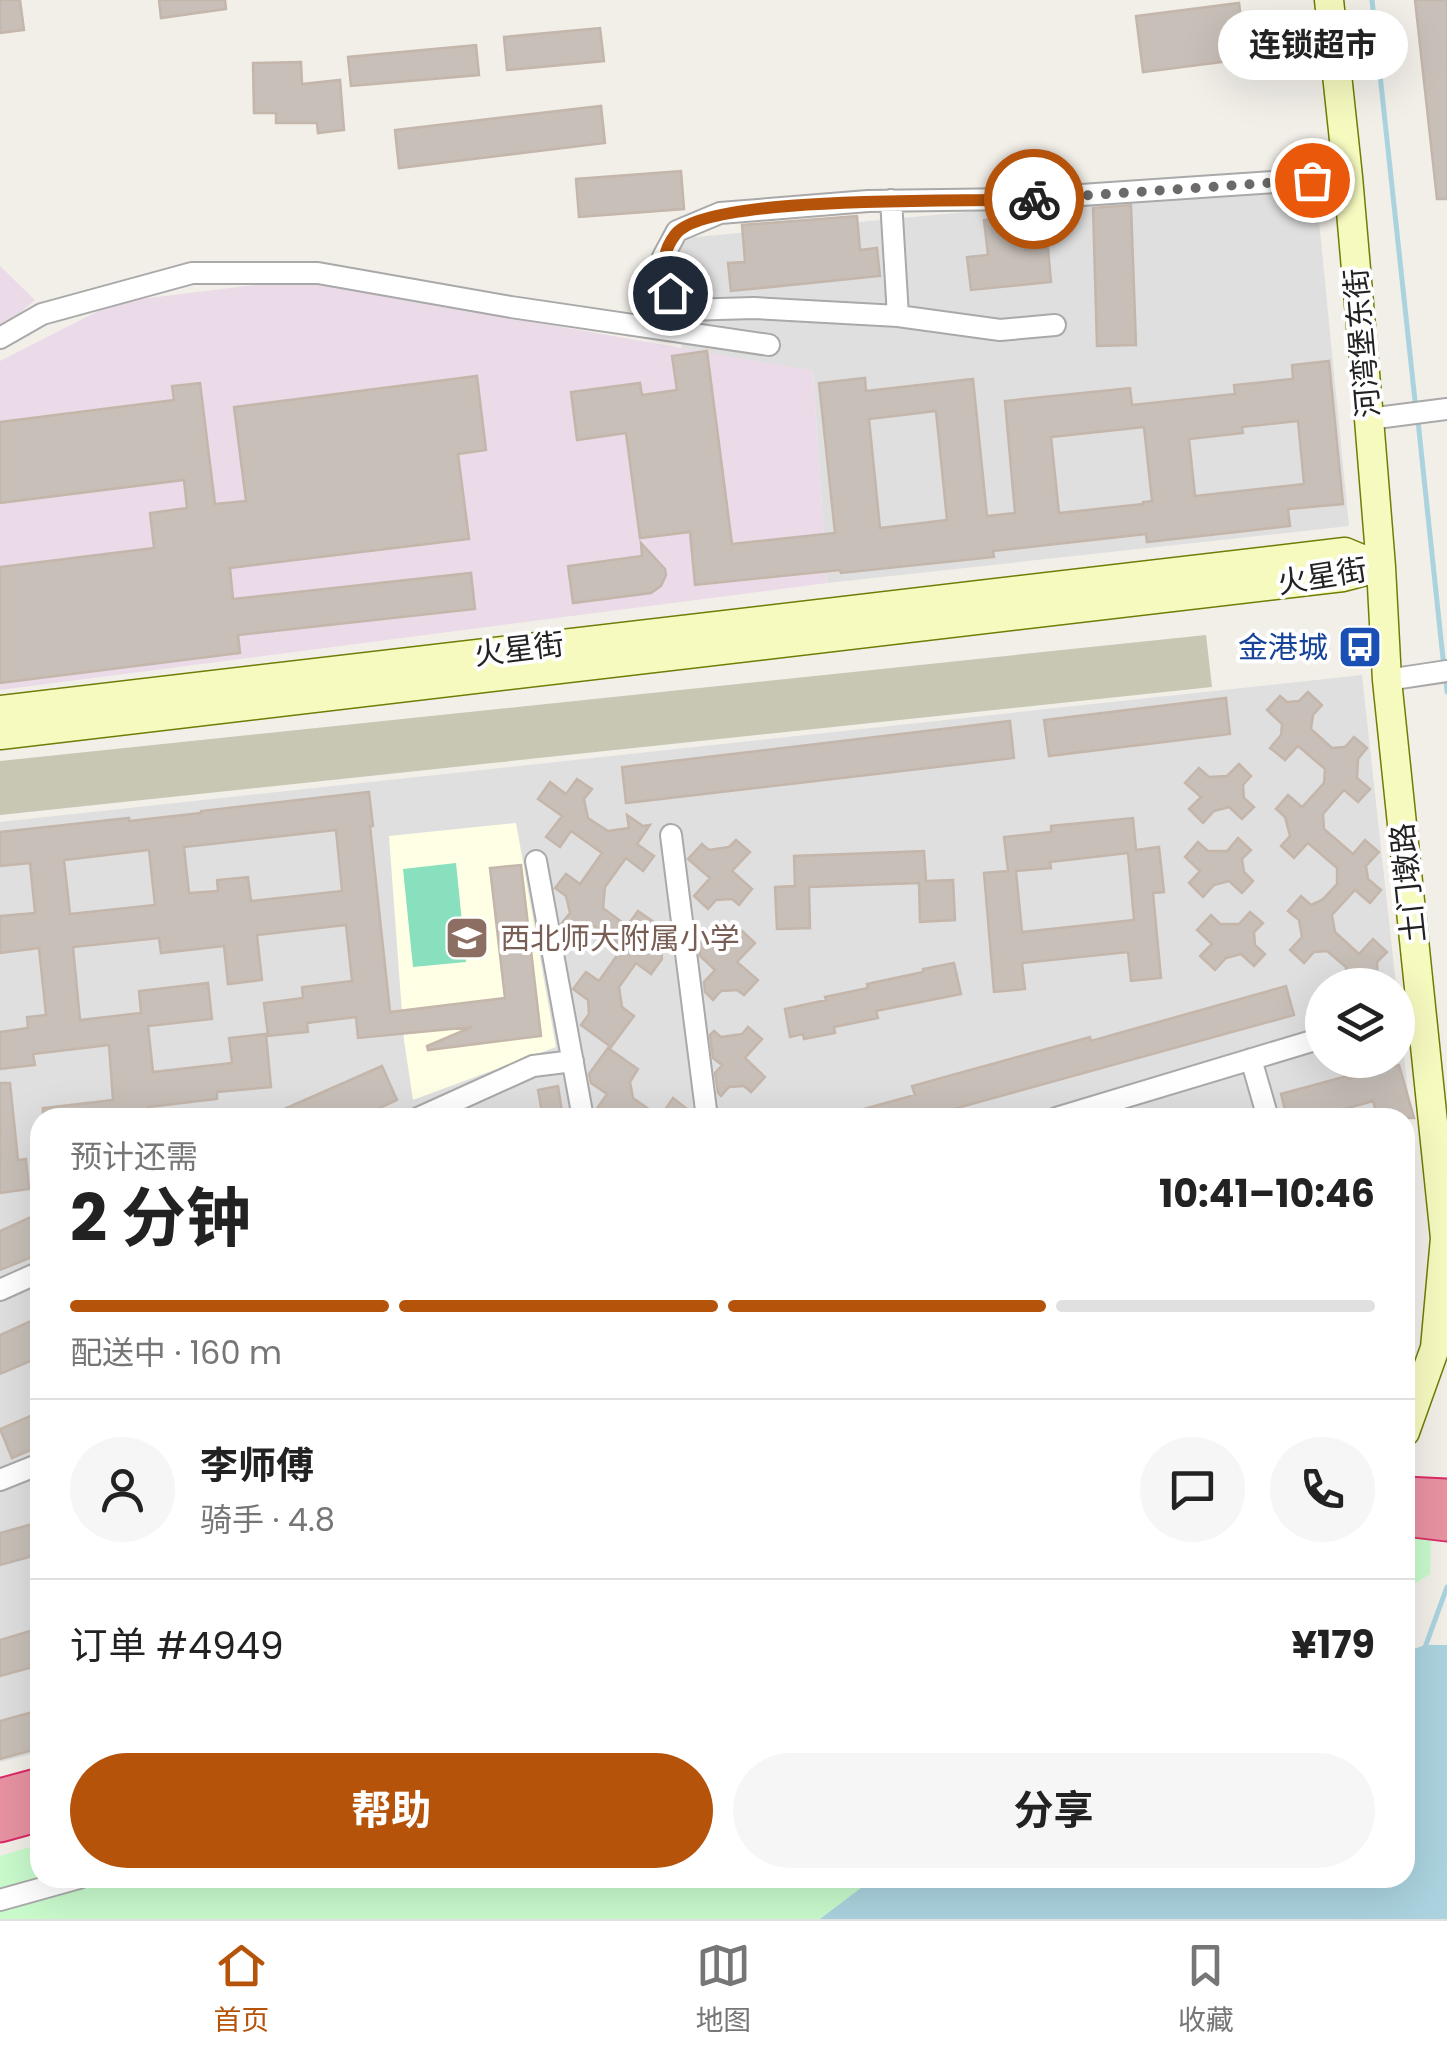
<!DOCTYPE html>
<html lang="zh">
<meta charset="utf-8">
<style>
:root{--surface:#fff;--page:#f6f6f6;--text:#222;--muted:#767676;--line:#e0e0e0;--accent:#b45309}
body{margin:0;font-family:Poppins,"Noto Sans SC",sans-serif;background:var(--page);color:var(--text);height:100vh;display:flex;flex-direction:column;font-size:38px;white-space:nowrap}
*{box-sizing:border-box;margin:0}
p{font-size:32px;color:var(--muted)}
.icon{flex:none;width:55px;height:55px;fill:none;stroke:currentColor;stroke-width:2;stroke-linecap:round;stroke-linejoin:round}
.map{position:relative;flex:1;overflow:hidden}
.panel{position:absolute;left:30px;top:1108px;width:1385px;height:780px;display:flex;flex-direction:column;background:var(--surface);border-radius:30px;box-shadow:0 10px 40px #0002}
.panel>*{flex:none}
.buttons{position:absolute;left:1305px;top:968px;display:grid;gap:20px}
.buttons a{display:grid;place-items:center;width:110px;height:110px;border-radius:50%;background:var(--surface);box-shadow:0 10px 40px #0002;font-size:50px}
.pin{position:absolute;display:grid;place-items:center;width:85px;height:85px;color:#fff;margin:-42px;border:5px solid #fff;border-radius:50%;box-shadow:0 2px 10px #0007}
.courier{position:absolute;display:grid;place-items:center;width:100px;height:100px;margin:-50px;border:8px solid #b45309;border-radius:50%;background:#fff;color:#222;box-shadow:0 2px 12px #0007}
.bubble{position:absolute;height:70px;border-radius:35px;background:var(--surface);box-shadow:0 10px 40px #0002;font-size:32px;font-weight:700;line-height:70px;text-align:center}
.head em{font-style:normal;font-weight:700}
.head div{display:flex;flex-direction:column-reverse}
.head{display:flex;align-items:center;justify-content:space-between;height:170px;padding:0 40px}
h1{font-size:65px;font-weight:700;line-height:75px}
.bar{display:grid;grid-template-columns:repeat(4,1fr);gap:15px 10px;align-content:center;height:120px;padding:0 40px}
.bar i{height:12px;border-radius:8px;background:var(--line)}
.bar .on{background:var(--accent)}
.bar p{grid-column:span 4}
.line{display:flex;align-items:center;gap:25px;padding:0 40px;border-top:2px solid var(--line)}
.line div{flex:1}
.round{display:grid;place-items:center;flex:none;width:105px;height:105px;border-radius:52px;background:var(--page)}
.primary-button{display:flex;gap:20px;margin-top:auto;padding:20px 40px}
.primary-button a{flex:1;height:115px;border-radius:60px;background:var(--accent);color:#fff;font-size:40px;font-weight:700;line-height:115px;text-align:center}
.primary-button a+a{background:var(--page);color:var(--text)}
.tabs{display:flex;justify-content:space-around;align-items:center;height:140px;border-top:2px solid var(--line);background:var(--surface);font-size:28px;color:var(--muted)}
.tabs a{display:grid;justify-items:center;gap:5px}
.tabs .on{color:var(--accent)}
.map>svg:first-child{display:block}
</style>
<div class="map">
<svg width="1447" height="1919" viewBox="0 0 1447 1919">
<rect width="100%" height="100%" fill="#f2efe9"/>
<!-- residential -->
<path fill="#e0dfdf" d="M 1315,180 L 1349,526 L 827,583 L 813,371 L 682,350 L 663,240 Z
M 1362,675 L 1396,985 L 1322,985 L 1322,1060 L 1398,1060 L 1398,997 L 1409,1104 L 1405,1239 L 1405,1118 L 40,1118 L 40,1752 L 0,1762 L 0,822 Z"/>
<!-- industrial -->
<path fill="#ebdbe8" d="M 0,266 L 35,300 L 0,330 Z
M 295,280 L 813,371 L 827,583 L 0,690 L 0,361 L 116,302 Z"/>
<!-- education -->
<path fill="#ffffe5" d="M 516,823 L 556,1047 L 413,1100 L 404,1040 L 389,836 Z"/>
<!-- construction -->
<path fill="#c7c7b4" d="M 1206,635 L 1212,687 L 0,815 L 0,761 Z"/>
<!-- park -->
<path fill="#c8facc" d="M 1405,1534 L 1431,1535 L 1430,1574 L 1405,1590 Z
M 40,1844 L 40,1878 L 874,1878 L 820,1919 L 0,1919 L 0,1856 Z"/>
<!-- pitch -->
<path fill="#88e0be" d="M 456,863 L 466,962 L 413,967 L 403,869 Z"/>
<!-- water -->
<path fill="#aad3df" d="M 1425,1645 L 1447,1645 L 1447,1919 L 820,1919 L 874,1878 L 1405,1878 L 1405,1652 Z"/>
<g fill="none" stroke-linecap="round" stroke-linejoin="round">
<!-- stream -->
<path stroke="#aad3df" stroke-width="5" d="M 1372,0 L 1416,410
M 1418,421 L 1444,668
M 1446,679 L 1447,692
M 1424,1650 L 1447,1587"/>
</g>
<!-- building -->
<path fill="#c7bfb8" stroke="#c4b6ab" stroke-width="2.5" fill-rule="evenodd" d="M 0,0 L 20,0 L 24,30 L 0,33 Z
M 159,0 L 225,0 L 226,9 L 161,18 Z
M 1415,0 L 1447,0 L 1447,199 L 1437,199 Z
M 1239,3 L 1246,59 L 1143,72 L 1136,16 Z
M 600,28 L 604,61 L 507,70 L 504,37 Z
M 476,45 L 479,75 L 351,86 L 348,57 Z
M 301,62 L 302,84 L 340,80 L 344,130 L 318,133 L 317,123 L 276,123 L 276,113 L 254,113 L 253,63 Z
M 601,106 L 605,143 L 399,168 L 395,130 Z
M 681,171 L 684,209 L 579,217 L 576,179 Z
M 1131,205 L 1136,345 L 1097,346 L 1093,208 Z
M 857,216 L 860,250 L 877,248 L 880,276 L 731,291 L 728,263 L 745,262 L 742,225 Z
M 1022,216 L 1025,250 L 1048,248 L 1051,282 L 971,290 L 967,257 L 988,255 L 984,220 Z
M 707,351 L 732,544 L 835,533 L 819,383 L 865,378 L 866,391 L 973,379 L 987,516 L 1015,513 L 1005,401 L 1130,388 L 1132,405 L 1235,394 L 1234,385 L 1293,379 L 1292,365 L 1329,361 L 1343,504 L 1288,509 L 1290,526 L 1147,542 L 1146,534 L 993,551 L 994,557 L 841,573 L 840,570 L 695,585 L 690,532 L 640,538 L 626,433 L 577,440 L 571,392 L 640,383 L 642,395 L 677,390 L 672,356 ZM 936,411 L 947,520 L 880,528 L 869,419 ZM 1298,421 L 1304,484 L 1195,496 L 1189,439 L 1243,433 L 1242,427 ZM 1144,427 L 1152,501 L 1143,502 L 1143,504 L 1059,513 L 1051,437 Z
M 477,376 L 486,450 L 458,454 L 469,539 L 230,568 L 233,599 L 471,573 L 475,609 L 238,635 L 240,653 L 0,683 L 0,567 L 154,548 L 150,513 L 187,508 L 184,480 L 0,503 L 0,422 L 174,400 L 172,386 L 200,383 L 215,504 L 246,501 L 234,407 Z
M 641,543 L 665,569 L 666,575 L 661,586 L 651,593 L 573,603 L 568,566 L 642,556 Z
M 1308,692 L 1322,705 L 1313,715 L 1311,729 L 1332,748 L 1345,747 L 1354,737 L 1367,748 L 1358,759 L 1357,778 L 1370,789 L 1358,802 L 1344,790 L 1323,814 L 1324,829 L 1353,854 L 1365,840 L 1379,852 L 1366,866 L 1368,879 L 1381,890 L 1370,903 L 1355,890 L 1332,915 L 1335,932 L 1359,954 L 1373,939 L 1387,952 L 1377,962 L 1378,985 L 1346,985 L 1346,967 L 1327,951 L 1314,952 L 1304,963 L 1290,950 L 1302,937 L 1299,920 L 1288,911 L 1301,896 L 1311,905 L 1322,900 L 1337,884 L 1337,868 L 1308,843 L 1294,858 L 1281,846 L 1290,836 L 1285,817 L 1276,809 L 1288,795 L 1302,807 L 1324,783 L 1325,769 L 1298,746 L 1285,760 L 1270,748 L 1281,735 L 1282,724 L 1267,710 L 1280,696 L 1287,702 L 1299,701 Z
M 1226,698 L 1230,734 L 1049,756 L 1044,720 Z
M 1010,721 L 1014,758 L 626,803 L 622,767 Z
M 1239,764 L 1251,776 L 1243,785 L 1244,798 L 1254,807 L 1242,819 L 1229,807 L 1214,811 L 1203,823 L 1189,809 L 1201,797 L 1185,783 L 1199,768 L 1209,777 L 1227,776 Z
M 577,779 L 592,789 L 584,799 L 588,818 L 608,831 L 629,828 L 627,815 L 643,826 L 650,825 L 637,844 L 654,856 L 643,871 L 626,858 L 605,887 L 603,908 L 627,926 L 638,911 L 658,925 L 662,959 L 651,974 L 636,963 L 619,987 L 622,1007 L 634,1016 L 611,1047 L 581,1025 L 589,1014 L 588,1000 L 573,989 L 586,972 L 599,981 L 623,947 L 587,921 L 575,938 L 562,929 L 561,924 L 570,913 L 566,896 L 555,888 L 566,874 L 580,884 L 602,853 L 571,831 L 560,847 L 546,837 L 562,816 L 538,799 L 550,782 L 566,794 Z
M 369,792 L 373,826 L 370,826 L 390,1012 L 505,998 L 490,868 L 521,865 L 541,1036 L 428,1050 L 427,1046 L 472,1027 L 358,1038 L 356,1017 L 307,1023 L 308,1032 L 268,1036 L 264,1003 L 303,998 L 302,987 L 352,981 L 346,925 L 257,935 L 262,980 L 228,984 L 224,946 L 161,953 L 159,938 L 73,947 L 80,1020 L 141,1013 L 139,991 L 208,983 L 212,1019 L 148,1026 L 153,1072 L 232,1063 L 229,1038 L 266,1034 L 271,1087 L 217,1092 L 217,1099 L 148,1107 L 149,1118 L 43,1118 L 43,1108 L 113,1100 L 109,1045 L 33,1054 L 35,1065 L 0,1069 L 0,1032 L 28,1028 L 27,1017 L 46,1015 L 39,948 L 0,953 L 0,916 L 35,913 L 30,863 L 0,866 L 0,832 L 129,818 L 129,821 L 201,813 L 201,811 ZM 336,830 L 342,891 L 251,901 L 248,877 L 217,880 L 218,891 L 189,893 L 184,847 ZM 149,850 L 155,905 L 70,914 L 64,860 Z
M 1133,818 L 1136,850 L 1159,847 L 1164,892 L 1153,893 L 1161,978 L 1131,981 L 1128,952 L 1022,963 L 1025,989 L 994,992 L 984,873 L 1008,871 L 1004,837 L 1051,832 L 1051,826 ZM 1128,853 L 1134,920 L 1022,932 L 1016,871 L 1051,868 L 1050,862 Z
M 1238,838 L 1251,850 L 1242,859 L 1244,872 L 1253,881 L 1242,893 L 1229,881 L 1214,885 L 1203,897 L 1189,883 L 1200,871 L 1185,857 L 1198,842 L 1208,851 L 1227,851 Z
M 736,840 L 750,852 L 732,871 L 752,889 L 739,905 L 732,899 L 716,900 L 708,909 L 694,896 L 710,878 L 688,859 L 702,844 L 709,850 L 729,847 Z
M 924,851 L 926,881 L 953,880 L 955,920 L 920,922 L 919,883 L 809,887 L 810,928 L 777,929 L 775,887 L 795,886 L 794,856 Z
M 1250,912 L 1263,923 L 1254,932 L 1255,945 L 1265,954 L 1254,966 L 1241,954 L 1226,958 L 1215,970 L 1200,956 L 1212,944 L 1197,930 L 1211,915 L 1220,924 L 1239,924 Z
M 741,930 L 755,943 L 737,962 L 758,980 L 744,995 L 737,990 L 721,991 L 713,1000 L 705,992 L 704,982 L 715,970 L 700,956 L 699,944 L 707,935 L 714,941 L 734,938 Z
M 954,963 L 961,994 L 876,1011 L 878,1018 L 834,1027 L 835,1033 L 804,1039 L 803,1034 L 790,1037 L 785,1009 L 826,1000 L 825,997 L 868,988 L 867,984 L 923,972 L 923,969 Z
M 1286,986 L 1294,1015 L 921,1118 L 849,1118 L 849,1113 L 915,1095 L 912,1086 L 1090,1037 L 1091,1041 Z
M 748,1027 L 762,1039 L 745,1058 L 765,1077 L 751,1092 L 744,1086 L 729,1087 L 721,1096 L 718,1093 L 715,1073 L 722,1065 L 713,1058 L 710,1035 L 714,1031 L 721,1037 L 742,1034 Z
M 608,1048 L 638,1069 L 630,1082 L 633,1098 L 660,1117 L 673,1098 L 687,1109 L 681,1118 L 627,1118 L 618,1111 L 614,1118 L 596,1118 L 596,1110 L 607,1094 L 591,1083 L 589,1074 Z
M 1399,1065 L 1414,1118 L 1378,1118 L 1373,1101 L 1312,1118 L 1287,1118 L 1281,1094 L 1347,1076 L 1348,1079 Z
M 382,1066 L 397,1100 L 358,1118 L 264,1118 Z
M 0,1083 L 10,1083 L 18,1160 L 26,1159 L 29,1189 L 0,1193 Z
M 558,1086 L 563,1118 L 543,1118 L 538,1090 Z
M 40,1213 L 40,1254 L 0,1270 L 0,1231 Z
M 40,1317 L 40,1357 L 0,1374 L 0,1335 Z
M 40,1412 L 40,1446 L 12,1458 L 0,1429 Z
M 40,1522 L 40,1554 L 0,1565 L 0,1533 Z
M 40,1628 L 40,1665 L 0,1676 L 0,1640 Z
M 40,1710 L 40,1748 L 0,1759 L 0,1721 Z"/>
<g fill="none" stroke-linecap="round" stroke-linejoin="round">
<defs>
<path id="street" d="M 891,200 L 898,316
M 1055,325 L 1000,330 L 898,316 L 754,308 L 685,310 L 671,293 L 663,257 L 677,231 L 720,213 L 868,201 L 1022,199 L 1348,177
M 0,338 L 42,314 L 192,273 L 318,273 L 511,307 L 769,345
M 1369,419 L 1447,409
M 1387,680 L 1447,671
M 671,835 L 707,1118
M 536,861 L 583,1118
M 1398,1015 L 1421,1008
M 1251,1059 L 1268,1118
M 418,1118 L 533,1066 L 573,1061
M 1056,1118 L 1322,1038
M 0,1290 L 40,1272
M 0,1480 L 40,1464
M 0,1900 L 79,1878"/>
<path id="secondary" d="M 1329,0 L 1348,177 L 1369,419 L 1381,567 L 1387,680 L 1445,1238 L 1435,1348 L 1405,1432
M 0,710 L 1345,552 L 1381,567
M 0,735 L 1343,577 L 1381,567"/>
<path id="highway" d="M 1405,1495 L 1447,1497
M 1405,1518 L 1447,1523
M 0,1797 L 40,1786
M 0,1824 L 40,1813"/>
</defs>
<!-- street casing -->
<use href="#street" stroke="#a9a9a9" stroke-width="24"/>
<!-- secondary casing -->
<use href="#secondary" stroke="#707d05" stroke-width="31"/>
<!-- highway casing -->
<use href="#highway" stroke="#dc2a67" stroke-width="39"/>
<!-- street -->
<use href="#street" stroke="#fff" stroke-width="20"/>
<!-- secondary -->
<use href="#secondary" stroke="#f7fabf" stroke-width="28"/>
<!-- highway -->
<use href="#highway" stroke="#e892a2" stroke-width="35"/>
</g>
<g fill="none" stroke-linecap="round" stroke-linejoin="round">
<!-- done -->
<path stroke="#6b6a68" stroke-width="10" stroke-dasharray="0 18" d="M 1034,199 L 1312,180"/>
<!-- route -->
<path stroke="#b45309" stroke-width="12" d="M 670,293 C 666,269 659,256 675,235 C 705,193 974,203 1034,199"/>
</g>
<!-- icons -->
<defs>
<symbol id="bus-square" viewBox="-11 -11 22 22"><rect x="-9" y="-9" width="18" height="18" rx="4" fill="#1a4fb4" stroke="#fff"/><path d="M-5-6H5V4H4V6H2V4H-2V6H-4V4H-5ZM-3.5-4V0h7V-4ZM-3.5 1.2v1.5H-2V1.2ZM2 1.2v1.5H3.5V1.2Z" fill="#fff"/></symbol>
<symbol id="school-square" viewBox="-11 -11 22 22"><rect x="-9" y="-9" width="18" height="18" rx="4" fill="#8d6e63" stroke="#fff"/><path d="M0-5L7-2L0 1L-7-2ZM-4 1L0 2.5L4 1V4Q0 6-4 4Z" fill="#fff"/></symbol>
</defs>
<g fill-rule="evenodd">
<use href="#bus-square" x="1335" y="622" width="50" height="50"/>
<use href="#school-square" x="442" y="913" width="50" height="50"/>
</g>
<g text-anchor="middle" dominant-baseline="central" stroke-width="8" stroke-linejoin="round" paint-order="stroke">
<!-- street labels -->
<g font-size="30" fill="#222" stroke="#fff">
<text transform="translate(1362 343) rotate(-95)">河湾堡东街</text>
<text transform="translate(1322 576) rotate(-9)">火星街</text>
<text transform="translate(519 649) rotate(-7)">火星街</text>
<text transform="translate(1408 883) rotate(-96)">土门墩路</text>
</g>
<!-- transit labels -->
<g font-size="30" fill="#164399" stroke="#fff" text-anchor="end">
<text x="1328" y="647">金港城</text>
</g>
<!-- education labels -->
<g font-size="30" fill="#785e54" stroke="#fff" text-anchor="start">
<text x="500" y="938">西北师大附属小学</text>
</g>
</g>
</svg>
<div class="buttons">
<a><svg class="icon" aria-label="layers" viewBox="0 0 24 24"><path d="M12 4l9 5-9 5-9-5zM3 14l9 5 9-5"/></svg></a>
</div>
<div class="pin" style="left:1312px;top:180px;background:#ea580c"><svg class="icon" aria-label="bag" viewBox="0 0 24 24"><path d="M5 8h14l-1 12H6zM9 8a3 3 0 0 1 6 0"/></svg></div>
<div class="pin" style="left:670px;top:293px;background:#1f2937"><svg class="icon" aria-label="home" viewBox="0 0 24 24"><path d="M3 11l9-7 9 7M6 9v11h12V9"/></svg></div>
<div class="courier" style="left:1034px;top:199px"><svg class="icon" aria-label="bike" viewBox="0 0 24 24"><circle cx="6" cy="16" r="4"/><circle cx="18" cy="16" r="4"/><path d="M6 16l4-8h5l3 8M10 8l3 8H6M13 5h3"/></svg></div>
<div class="bubble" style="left:1218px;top:10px;width:190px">连锁超市</div>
<section class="panel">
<div class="head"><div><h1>2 分钟</h1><p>预计还需</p></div><em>10:41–10:46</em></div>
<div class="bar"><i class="on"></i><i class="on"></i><i class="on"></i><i></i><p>配送中 · 160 m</p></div>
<div class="line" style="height:180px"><a class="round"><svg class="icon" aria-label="person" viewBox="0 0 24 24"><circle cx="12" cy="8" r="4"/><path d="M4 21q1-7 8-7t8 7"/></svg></a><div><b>李师傅</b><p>骑手 · 4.8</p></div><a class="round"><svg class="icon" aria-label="chat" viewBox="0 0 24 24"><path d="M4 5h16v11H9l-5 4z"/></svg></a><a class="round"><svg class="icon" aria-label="phone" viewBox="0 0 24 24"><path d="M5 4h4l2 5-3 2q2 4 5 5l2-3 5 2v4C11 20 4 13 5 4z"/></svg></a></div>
<div class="line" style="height:130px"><div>订单 #4949</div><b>¥179</b></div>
<div class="primary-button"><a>帮助</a><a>分享</a></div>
</section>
</div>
<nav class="tabs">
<a class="on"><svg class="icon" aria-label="home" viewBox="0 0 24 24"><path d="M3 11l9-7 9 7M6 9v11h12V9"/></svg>首页</a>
<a><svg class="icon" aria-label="map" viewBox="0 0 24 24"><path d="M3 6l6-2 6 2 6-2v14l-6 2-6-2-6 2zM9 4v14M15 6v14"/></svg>地图</a>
<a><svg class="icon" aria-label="saved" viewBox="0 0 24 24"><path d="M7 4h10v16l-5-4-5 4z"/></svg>收藏</a>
</nav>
